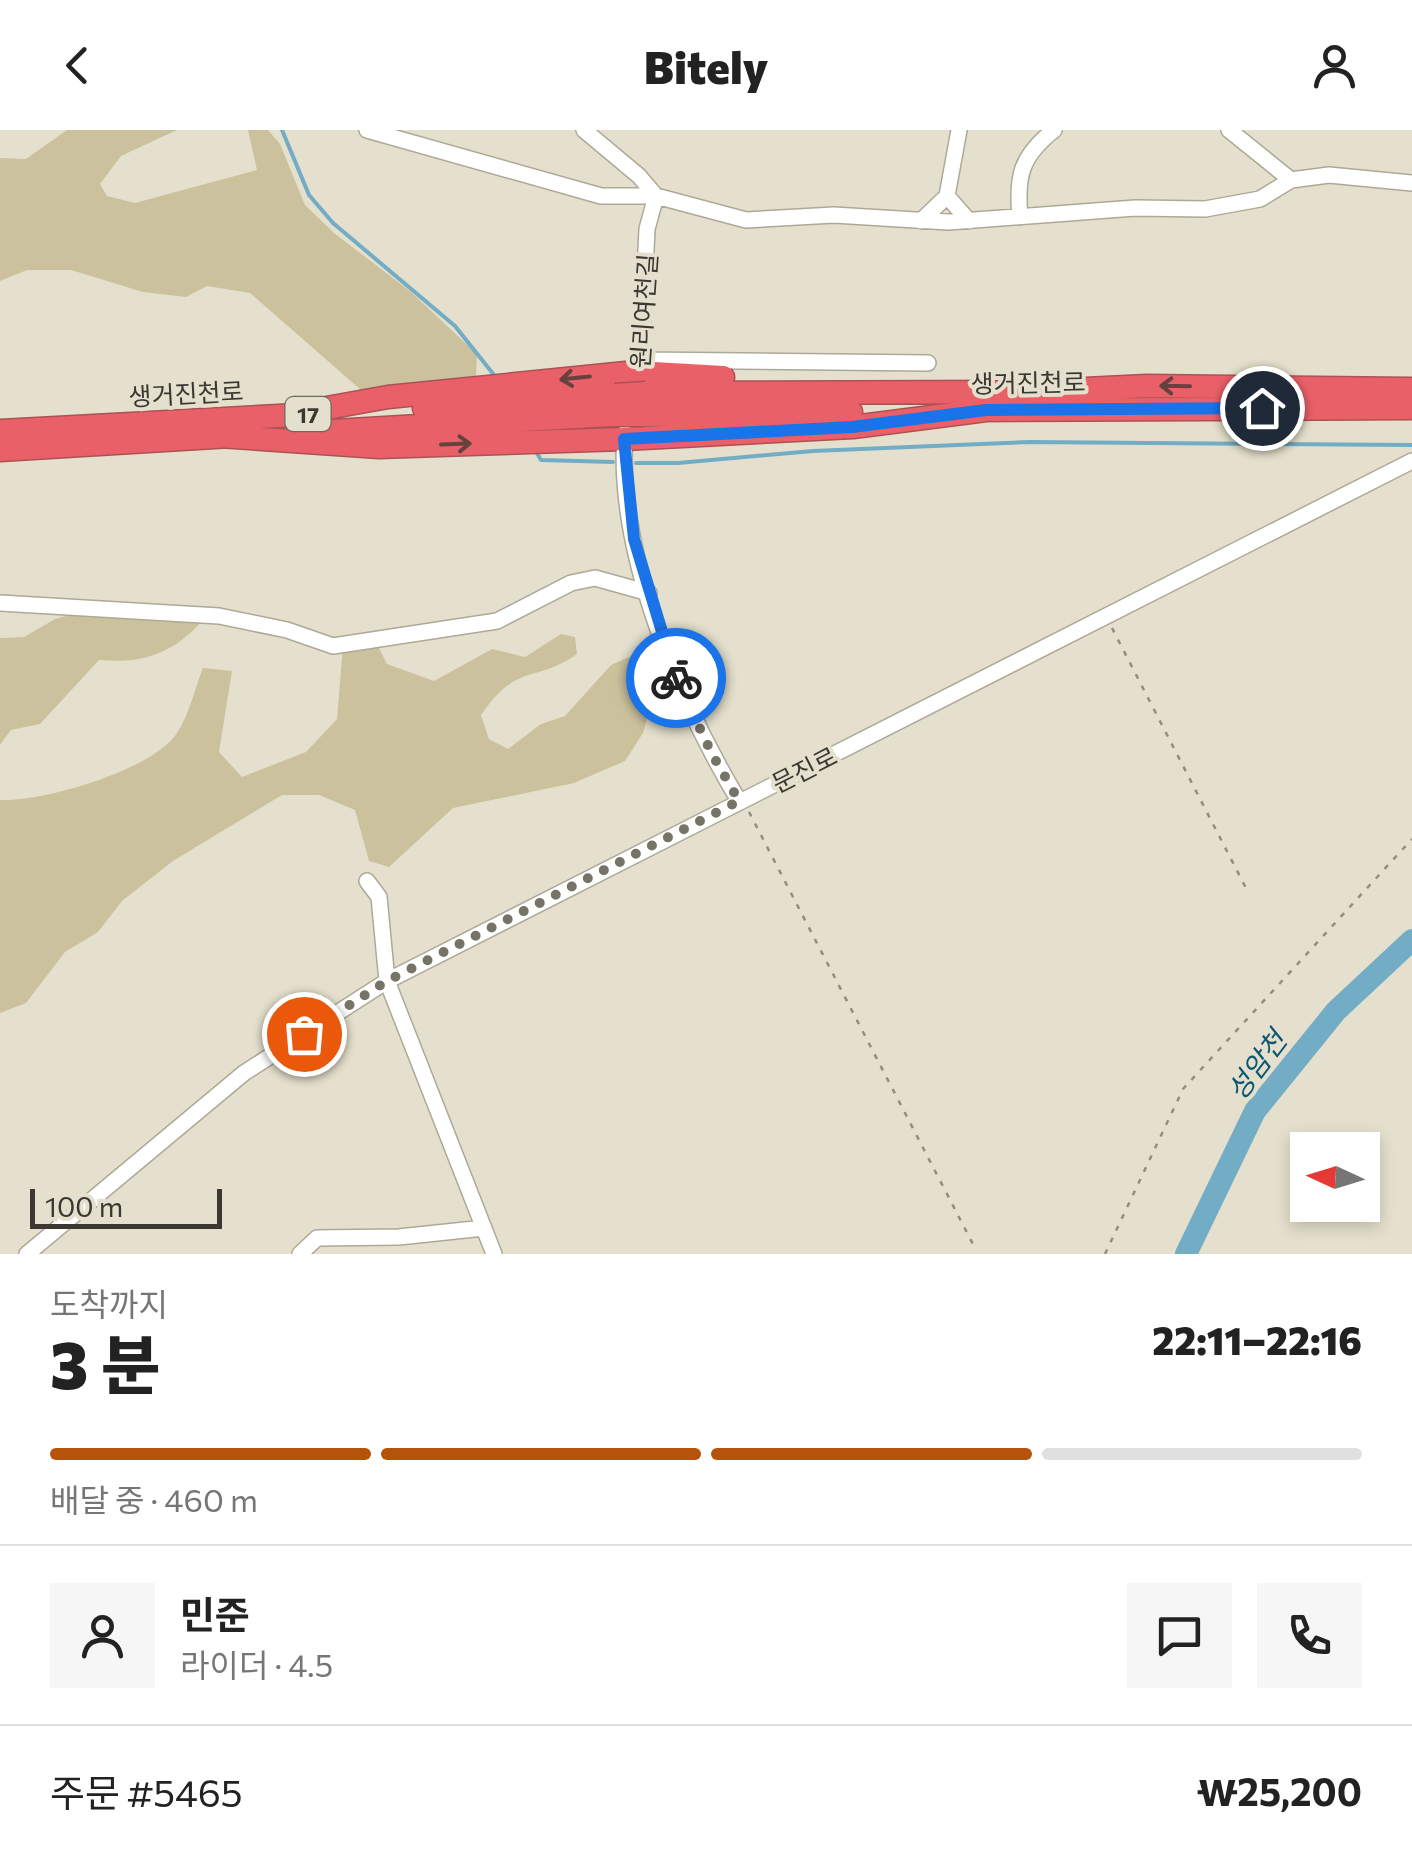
<!DOCTYPE html>
<html lang="ko">
<meta charset="utf-8">
<style>
:root{--surface:#fff;--page:#f6f6f6;--text:#222;--muted:#767676;--line:#e0e0e0;--accent:#b45309}
body{margin:0;font-family:Commissioner,"Noto Sans KR",sans-serif;background:var(--page);color:var(--text);height:100vh;display:flex;flex-direction:column;font-size:38px;white-space:nowrap}
*{box-sizing:border-box;margin:0}
p{font-size:32px;color:var(--muted)}
.icon{flex:none;width:55px;height:55px;fill:none;stroke:currentColor;stroke-width:2;stroke-linecap:round;stroke-linejoin:round}
.map{position:relative;height:1124px;overflow:hidden}
.drawer{display:flex;flex-direction:column;background:var(--surface);flex:1}
.drawer>*{flex:none}
.needle{width:65px;rotate:274deg}
.fabs{position:absolute;left:1290px;top:1002px;display:grid;gap:20px}
.fabs a{display:grid;place-items:center;width:90px;height:90px;border-radius:0px;background:var(--surface);box-shadow:0 5px 15px #0003;font-size:50px}
.scale{position:absolute;left:30px;bottom:25px;width:192px;box-sizing:border-box;padding-left:10px;border:5px solid #3a3830;border-top:0;font-size:28px;line-height:35px;white-space:nowrap;color:#3a3830;-webkit-text-stroke:8px #e5e0cd;paint-order:stroke}
.pin{position:absolute;display:grid;place-items:center;width:85px;height:85px;color:#fff;margin:-42px;border:5px solid #fff;border-radius:50%;box-shadow:0 2px 10px #0007}
.courier{position:absolute;display:grid;place-items:center;width:100px;height:100px;margin:-50px;border:8px solid #1a73e8;border-radius:50%;background:#fff;color:#222;box-shadow:0 2px 12px #0007}
.head em{font-style:normal;font-weight:800}
.head div{display:flex;flex-direction:column-reverse}
.head{display:flex;align-items:center;justify-content:space-between;height:170px;padding:0 50px}
h1{font-size:65px;font-weight:800;line-height:75px}
.bar{display:grid;grid-template-columns:repeat(4,1fr);gap:15px 10px;align-content:center;height:120px;padding:0 50px}
.bar i{height:12px;border-radius:8px;background:var(--line)}
.bar .on{background:var(--accent)}
.bar p{grid-column:span 4}
.line{display:flex;align-items:center;gap:25px;padding:0 50px;border-top:2px solid var(--line)}
.line div{flex:1}
.round{display:grid;place-items:center;flex:none;width:105px;height:105px;border-radius:0px;background:var(--page)}
header{display:flex;justify-content:space-between;align-items:center;height:130px;padding:0 50px;background:var(--surface);font-size:45px;font-weight:800}
.map>svg:first-child{display:block}
</style>
<header><svg class="icon" aria-label="back" viewBox="0 0 24 24"><path d="M15 5l-7 7 7 7"/></svg>Bitely<svg class="icon" aria-label="person" viewBox="0 0 24 24"><circle cx="12" cy="8" r="4"/><path d="M4 21q1-7 8-7t8 7"/></svg></header>
<div class="map">
<svg width="1412" height="1124" viewBox="0 0 1412 1124">
<rect width="100%" height="100%" fill="#e5e0cd"/>
<!-- green -->
<path fill="#cbc29d" d="M 67,0 L 177,0 L 121,26 L 100,54 L 107,66 L 135,73 L 257,40 L 248,0 L 268,0 L 280,14 L 305,75 L 334,103 L 411,162 L 477,224 L 476,246 L 361,260 L 250,163 L 207,156 L 186,167 L 143,162 L 71,140 L 27,140 L 0,151 L 0,28 L 26,29 Z
M 110,474 L 205,488 C 174,523 145,534 99,530 L 40,594 L 11,600 L 0,615 L 0,508 L 24,507 L 55,489 Z
M 561,504 L 575,507 L 577,524 C 535,554 518,531 481,585 L 489,609 L 508,619 L 541,594 L 565,586 L 611,535 L 631,526 L 646,536 L 655,561 L 643,603 L 625,631 L 574,653 L 453,678 L 389,737 L 369,731 L 355,680 L 319,665 L 282,665 L 173,731 L 122,771 L 98,802 L 65,822 L 26,873 L 0,883 L 0,670 C 43,672 153,640 177,603 C 189,585 195,558 203,538 L 232,541 L 219,622 L 242,647 L 306,622 L 337,589 L 343,515 L 378,516 L 387,534 L 434,551 L 492,519 L 525,527 Z"/>
<g fill="none" stroke-linecap="round" stroke-linejoin="round">
<!-- stream -->
<path stroke="#73acc5" stroke-width="4" d="M 282,0 L 309,65 L 333,93 L 455,196 L 494,245
M 535,320 L 541,330 L 613,332
M 636,333 L 678,333 L 813,321 L 1029,312 L 1412,315"/>
<!-- river -->
<path stroke="#73acc5" stroke-width="22" d="M 1186,1124 L 1255,981 L 1336,881 L 1412,810"/>
<defs>
<path id="minor" d="M 367,0 L 601,66 L 656,66 L 746,90 L 834,85 L 948,92 L 1135,78 L 1205,79 L 1260,69 L 1291,50 L 1329,45 L 1412,53
M 584,0 L 639,46 L 656,66 L 647,99 L 640,247
M 1229,0 L 1291,50
M 947,66 L 959,0
M 1020,87 C 1016,46 1021,26 1054,0
M 921,91 L 947,66 L 969,91
M 642,230 L 928,233
M 625,303 C 616,422 679,571 739,671
M 0,473 L 219,486 L 287,500 L 333,516 L 497,491 L 571,453 L 595,448 L 649,463
M 367,751 L 379,767 L 387,851 L 494,1124
M 27,1124 L 244,943 L 387,851 L 1412,331
M 300,1124 L 317,1108 L 399,1107 L 484,1098"/>
<path id="highway" d="M 646,263 L 1023,262 L 1147,256 L 1412,259
M 424,278 L 615,265
M 973,280 L 1412,278
M 644,285 L 851,282
M 282,286 L 388,267 L 636,242 L 723,247
M 0,301 L 297,285
M 333,301 L 610,285
M 219,306 L 379,317 L 625,309 L 853,297 L 986,280
M 0,320 L 231,306"/>
</defs>
<!-- minor casing -->
<use href="#minor" stroke="#ada997" stroke-width="18"/>
<!-- highway casing -->
<use href="#highway" stroke="#ac5254" stroke-width="25"/>
<!-- path -->
<path stroke="#918d80" stroke-width="2.5" stroke-dasharray="5 8" stroke-linecap="butt" d="M 1112,498 L 1248,762
M 749,682 L 976,1120
M 1105,1124 L 1183,959 L 1412,709"/>
<!-- minor -->
<use href="#minor" stroke="#fff" stroke-width="15"/>
<!-- highway -->
<use href="#highway" stroke="#ea6068" stroke-width="22"/>
<defs>
<path id="highway-bridge" d="M 615,265 L 646,263
M 610,285 L 644,285"/>
</defs>
<!-- highway-bridge casing -->
<use href="#highway-bridge" stroke="#ac5254" stroke-width="25" stroke-linecap="butt"/>
<!-- highway-bridge -->
<use href="#highway-bridge" stroke="#ea6068" stroke-width="22"/>
</g>
<!-- one-way arrows -->
<defs><path id="oneway-shaft" d="M-6 0H5M1.5-3L5.5 0L1.5 3" fill="none" stroke-width="1.6" stroke-linecap="round" stroke-linejoin="round" transform="scale(2.5)"/></defs>
<g stroke="#66423e">
<use href="#oneway-shaft" transform="translate(575 248) rotate(174)"/>
<use href="#oneway-shaft" transform="translate(1175 256) rotate(-179)"/>
<use href="#oneway-shaft" transform="translate(456 314) rotate(-2)"/>
</g>
<g fill="none" stroke-linecap="round" stroke-linejoin="round">
<!-- done -->
<path stroke="#767367" stroke-width="10" stroke-dasharray="0 18" d="M 304,904 L 387,851 L 739,671 L 712,624 L 676,548"/>
<!-- route -->
<path stroke="#1a73e8" stroke-width="12" d="M 676,548 L 634,409 L 624,309 L 852,297 L 986,280 L 1262,278"/>
</g>
<g text-anchor="middle" dominant-baseline="central" stroke-width="8" stroke-linejoin="round" paint-order="stroke">
<!-- shield labels -->
<rect fill="#e5e0cd" stroke="#6d6a5f" stroke-width="2.5" x="285.5" y="267" width="45" height="34" rx="8"/>
<g font-size="22" font-weight="bold" fill="#3a3830">
<text x="308" y="284">17</text>
</g>
<!-- street labels -->
<g font-size="25" fill="#3a3830" stroke="#e5e0cd">
<text transform="translate(643 181) rotate(-86)">원리여천길</text>
<text transform="translate(1028 252) rotate(-1)">생거진천로</text>
<text transform="translate(186 263) rotate(-3)">생거진천로</text>
<text transform="translate(804 639) rotate(-27)">문진로</text>
</g>
<!-- water labels -->
<g font-size="28" font-style="italic" fill="#0b5771" stroke="#e5e0cd">
<text transform="translate(1256 935) rotate(-53)">성암천</text>
</g>
</g>
</svg>
<div class="fabs">
<a><svg class="needle" viewBox="-14 -14 28 28"><path d="M0-13l5 13h-10z" fill="#e53935"/><path d="M0 13l5-13h-10z" fill="#767676"/></svg></a>
</div>
<div class="scale">100 m</div>
<div class="pin" style="left:304px;top:904px;background:#ea580c"><svg class="icon" aria-label="bag" viewBox="0 0 24 24"><path d="M5 8h14l-1 12H6zM9 8a3 3 0 0 1 6 0"/></svg></div>
<div class="pin" style="left:1262px;top:278px;background:#1f2937"><svg class="icon" aria-label="home" viewBox="0 0 24 24"><path d="M3 11l9-7 9 7M6 9v11h12V9"/></svg></div>
<div class="courier" style="left:676px;top:548px"><svg class="icon" aria-label="bike" viewBox="0 0 24 24"><circle cx="6" cy="16" r="4"/><circle cx="18" cy="16" r="4"/><path d="M6 16l4-8h5l3 8M10 8l3 8H6M13 5h3"/></svg></div>
</div>
<section class="drawer">
<div class="head"><div><h1>3 분</h1><p>도착까지</p></div><em>22:11–22:16</em></div>
<div class="bar"><i class="on"></i><i class="on"></i><i class="on"></i><i></i><p>배달 중 · 460 m</p></div>
<div class="line" style="height:180px"><a class="round"><svg class="icon" aria-label="person" viewBox="0 0 24 24"><circle cx="12" cy="8" r="4"/><path d="M4 21q1-7 8-7t8 7"/></svg></a><div><b>민준</b><p>라이더 · 4.5</p></div><a class="round"><svg class="icon" aria-label="chat" viewBox="0 0 24 24"><path d="M4 5h16v11H9l-5 4z"/></svg></a><a class="round"><svg class="icon" aria-label="phone" viewBox="0 0 24 24"><path d="M5 4h4l2 5-3 2q2 4 5 5l2-3 5 2v4C11 20 4 13 5 4z"/></svg></a></div>
<div class="line" style="height:130px"><div>주문 #5465</div><b>₩25,200</b></div>
</section>
